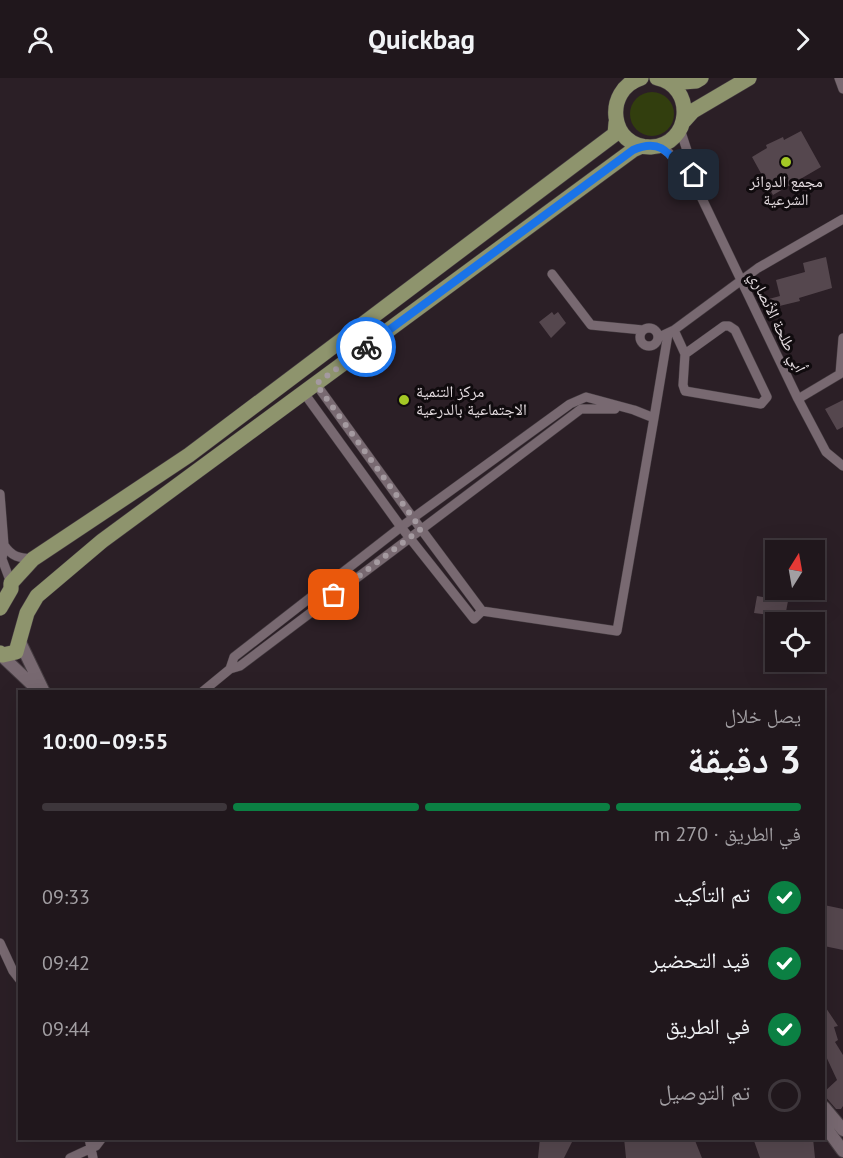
<!DOCTYPE html>
<html lang="ar">
<meta charset="utf-8">
<style>
:root{--surface:#20171c;--page:#282025;--text:#f1f3f6;--muted:#a29fa3;--line:#3d363b;--accent:#0b8043}
body{margin:0;font-family:"PT Sans","Noto Naskh Arabic",sans-serif;background:var(--page);color:var(--text);direction:rtl;height:100vh;display:flex;flex-direction:column;font-size:22px;white-space:nowrap}
*{box-sizing:border-box;margin:0}
p{font-size:20px;color:var(--muted)}
.icon{flex:none;width:33px;height:33px;fill:none;stroke:currentColor;stroke-width:2;stroke-linecap:round;stroke-linejoin:round}
.map{position:relative;flex:1;overflow:hidden;direction:ltr}
.drawer{position:absolute;left:18px;top:612px;width:807px;height:450px;display:flex;flex-direction:column;background:var(--surface);border-radius:0px;box-shadow:0 6px 24px #0002,0 0 0 2px var(--line);direction:rtl}
.drawer>*{flex:none}
.needle{width:39px;rotate:11deg}
.tools{position:absolute;left:765px;top:462px;display:grid;gap:12px}
.tools a{display:grid;place-items:center;width:60px;height:60px;border-radius:0px;background:var(--surface);box-shadow:0 6px 24px #0002,0 0 0 2px var(--line);font-size:30px}
.pin{position:absolute;display:grid;place-items:center;width:51px;height:51px;color:#fff;margin:-26px;border-radius:12px;box-shadow:0 3px 9px #0006}
.courier{position:absolute;display:grid;place-items:center;width:60px;height:60px;margin:-30px;border:4px solid #1a73e8;border-radius:50%;background:#fff;color:#222;box-shadow:0 2px 8px #0007}
.summary em{font-style:normal;font-weight:700}
.summary div{display:flex;flex-direction:column-reverse}
.summary{display:flex;align-items:center;justify-content:space-between;height:102px;padding:0 24px}
h1{font-size:39px;font-weight:700;line-height:45px}
.bar{display:grid;grid-template-columns:repeat(4,1fr);gap:9px 6px;align-content:center;height:72px;padding:0 24px}
.bar i{height:8px;border-radius:4px;background:var(--line)}
.bar .current{background:var(--accent)}
.bar p{grid-column:span 4}
ol{padding:0 24px;list-style:none}
li{display:flex;align-items:center;gap:18px;height:66px}
li p{margin-inline-start:auto}
li .icon{padding:6px;border-radius:50%;background:var(--accent);color:#fff;stroke-width:4}
li:last-child{color:var(--muted)}
li i{width:33px;height:33px;border:3px solid var(--line);border-radius:50%}
header{display:flex;justify-content:space-between;align-items:center;height:78px;padding:0 24px;background:var(--surface);font-size:27px;font-weight:700}
.map>svg:first-child{display:block}
</style>
<header><svg class="icon" aria-label="forward" viewBox="0 0 24 24"><path d="M9 5l7 7-7 7"/></svg>Quickbag<svg class="icon" aria-label="person" viewBox="0 0 24 24"><circle cx="12" cy="8" r="4"/><path d="M4 21q1-7 8-7t8 7"/></svg></header>
<div class="map">
<svg width="843" height="1080" viewBox="0 0 843 1080">
<rect width="100%" height="100%" fill="#2b1f26"/>
<!-- green -->
<path fill="#323e0e" d="M630 36a22 22 0 1 1 44 0a22 22 0 1 1-44 0Z"/>
<!-- building -->
<path fill="#55474e" d="M 801,53 L 821,89 L 773,117 L 752,79 L 767,70 L 766,67 L 783,59 L 784,62 Z
M 826,179 L 832,210 L 799,220 L 800,223 L 767,231 L 765,222 L 780,218 L 776,202 L 805,194 L 803,185 Z
M 552,234 L 554,237 L 558,234 L 566,245 L 551,260 L 539,244 Z
M 843,322 L 843,349 L 837,352 L 825,331 Z
M 757,518 L 788,523 L 785,539 L 754,535 Z
M 824,827 L 843,831 L 843,872 L 824,868 Z
M 824,927 L 838,948 L 834,949 L 838,962 L 835,964 L 843,977 L 843,1028 L 841,1031 L 836,1031 L 824,1017 L 824,1014 L 837,1002 L 824,974 Z
M 540,1060 L 574,1060 L 564,1080 L 538,1080 Z
M 624,1060 L 694,1060 L 702,1080 L 626,1080 Z
M 753,1060 L 813,1060 L 815,1080 L 760,1080 Z"/>
<g fill="none" stroke-linecap="round" stroke-linejoin="round">
<defs>
<path id="minor" d="M 839,0 L 843,11
M 680,51 L 695,97 L 695,106 L 798,321 L 826,374 L 843,388
M 659,68 L 669,75 L 695,106
M 552,196 L 591,247 L 643,252
M640 259a9 9 0 1 1 18 0a9 9 0 1 1-18 0Z
M 674,252 L 685,276 L 724,248 L 729,248 L 735,252 L 767,319 L 761,326 L 685,313 L 683,307 L 685,276
M 659,259 L 674,252 L 758,190 L 843,141
M 304,315 L 401,449 L 474,541 L 482,533
M 798,321 L 840,296 L 843,260
M 654,340 L 668,256
M 0,416 L 4,467
M 11,505 L 2,481 L 4,467 C 12,479 19,480 33,481
M 230,591 L 234,579 L 401,449 L 413,440 L 570,326 L 586,319 L 634,332 L 654,340 L 617,553 L 482,533 L 421,451 L 413,440 L 316,306
M 202,614 L 230,591 L 240,588 L 581,331 L 615,331
M 0,865 L 13,893 L 20,902
M 89,1060 L 93,1080
M 70,1080 L 96,1068 L 102,1060"/>
<path id="tertiary" d="M 20,564 L 44,614
M 3,579 L 40,614
M 824,1029 L 843,1052
M 824,1047 L 843,1073"/>
<path id="primary" d="M 641,0 C 603,12 609,70 651,69 C 692,67 696,8 657,0
M 670,5 L 696,3 L 701,0
M 684,43 L 693,33 L 749,0
M 0,530 L 11,511 L 11,505 L 33,481 L 189,377 L 615,56 L 616,45
M 0,575 L 3,577 L 16,574 L 27,535 L 37,518 L 102,463 L 633,72 L 642,68"/>
</defs>
<!-- minor casing -->
<use href="#minor" stroke="#453c41" stroke-width="10"/>
<!-- tertiary casing -->
<use href="#tertiary" stroke="#453c41" stroke-width="14"/>
<!-- primary casing -->
<use href="#primary" stroke="#453c41" stroke-width="16"/>
<!-- minor -->
<use href="#minor" stroke="#786971" stroke-width="9"/>
<!-- tertiary -->
<use href="#tertiary" stroke="#786971" stroke-width="12"/>
<!-- primary -->
<use href="#primary" stroke="#8e946d" stroke-width="15"/>
</g>
<g fill="none" stroke-linecap="round" stroke-linejoin="round">
<!-- done -->
<path stroke="#a49aa0" stroke-width="6" stroke-dasharray="0 10.8" d="M 334,517 L 421,451 L 316,306 L 366,269"/>
<!-- route -->
<path stroke="#1a73e8" stroke-width="8" d="M 366,269 L 633,72 C 669,56 673,88 695,106 L 694,97"/>
</g>
<!-- markers -->
<g fill="#a4c825" stroke="#100b0e" stroke-width="2">
<circle cx="786" cy="84" r="6"/>
<circle cx="404" cy="322" r="6"/>
</g>
<g text-anchor="middle" dominant-baseline="central" stroke-width="6" stroke-linejoin="round" paint-order="stroke">
<!-- poi labels -->
<g font-size="16" fill="#e5dde1" stroke="#100b0e">
<text x="786" y="103">مجمع الدوائر<tspan x="786" dy="18">الشرعية</tspan></text>
<text x="416" y="313" text-anchor="start">مركز التنمية<tspan x="416" dy="18">الاجتماعية بالدرعية</tspan></text>
</g>
<!-- street labels -->
<g font-size="16" fill="#e5dde1" stroke="#100b0e">
<text transform="translate(778 244) rotate(64)">أبي طلحة الأنصاري</text>
</g>
</g>
</svg>
<div class="tools">
<a><svg class="needle" viewBox="-14 -14 28 28"><path d="M0-13l5 13h-10z" fill="#e53935"/><path d="M0 13l5-13h-10z" fill="#a29fa3"/></svg></a>
<a><svg class="icon" aria-label="locate" viewBox="0 0 24 24"><circle cx="12" cy="12" r="6"/><path d="M12 2v4M12 18v4M2 12h4M18 12h4"/></svg></a>
</div>
<div class="pin" style="left:334px;top:517px;background:#ea580c"><svg class="icon" aria-label="bag" viewBox="0 0 24 24"><path d="M5 8h14l-1 12H6zM9 8a3 3 0 0 1 6 0"/></svg></div>
<div class="pin" style="left:694px;top:97px;background:#1f2937"><svg class="icon" aria-label="home" viewBox="0 0 24 24"><path d="M3 11l9-7 9 7M6 9v11h12V9"/></svg></div>
<div class="courier" style="left:366px;top:269px"><svg class="icon" aria-label="bike" viewBox="0 0 24 24"><circle cx="6" cy="16" r="4"/><circle cx="18" cy="16" r="4"/><path d="M6 16l4-8h5l3 8M10 8l3 8H6M13 5h3"/></svg></div>
<section class="drawer">
<div class="summary"><div><h1>3 دقيقة</h1><p>يصل خلال</p></div><em>09:55–10:00</em></div>
<div class="bar"><i class="current"></i><i class="current"></i><i class="current"></i><i></i><p>في الطريق · 270 m</p></div>
<ol>
<li><svg class="icon" aria-label="check" viewBox="0 0 24 24"><path d="M5 12l5 5 9-10"/></svg>تم التأكيد<p>09:33</p></li>
<li><svg class="icon" aria-label="check" viewBox="0 0 24 24"><path d="M5 12l5 5 9-10"/></svg>قيد التحضير<p>09:42</p></li>
<li><svg class="icon" aria-label="check" viewBox="0 0 24 24"><path d="M5 12l5 5 9-10"/></svg>في الطريق<p>09:44</p></li>
<li><i></i>تم التوصيل</li>
</ol>
</section>
</div>
